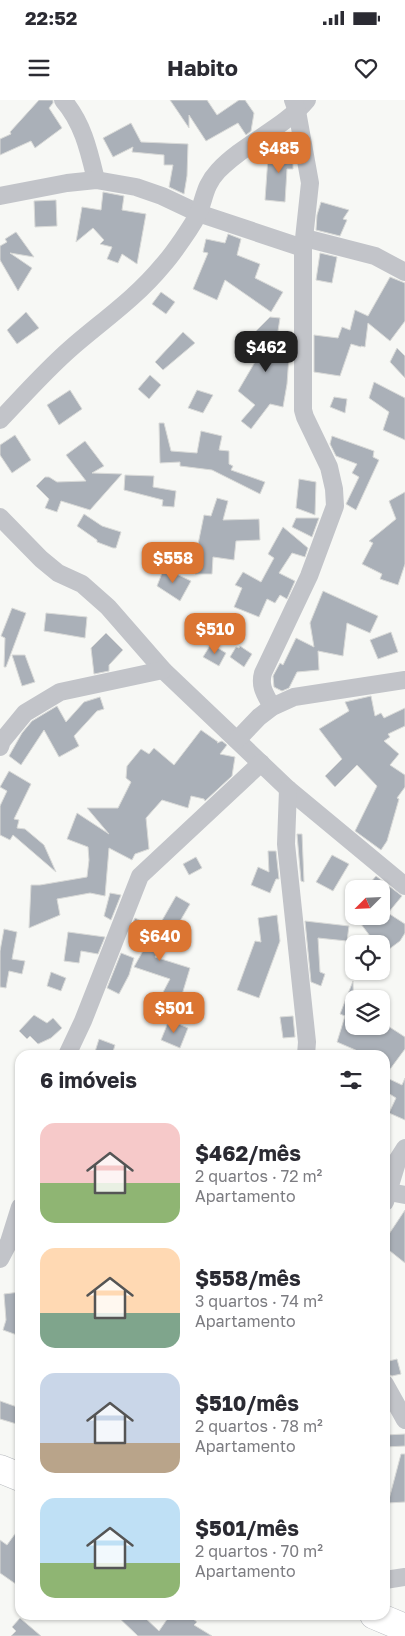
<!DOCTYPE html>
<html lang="pt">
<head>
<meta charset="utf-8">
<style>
  body { margin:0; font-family:"Golos Text",sans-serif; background:#f7f7f7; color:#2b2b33; height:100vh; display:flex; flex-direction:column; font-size:19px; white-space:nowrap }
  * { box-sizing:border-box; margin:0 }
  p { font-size:16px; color:#7c7c81 }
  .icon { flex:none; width:28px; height:28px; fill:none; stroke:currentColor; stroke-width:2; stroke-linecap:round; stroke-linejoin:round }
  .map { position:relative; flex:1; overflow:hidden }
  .details { position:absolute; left:15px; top:950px; width:375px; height:570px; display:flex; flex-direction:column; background:#fff; border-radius:15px; box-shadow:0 1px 4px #0004 }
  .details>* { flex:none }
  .needle { width:32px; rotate:246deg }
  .controls { position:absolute; left:345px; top:780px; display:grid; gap:10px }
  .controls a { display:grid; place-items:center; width:45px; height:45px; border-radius:10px; background:#fff; box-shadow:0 1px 4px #0004; font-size:25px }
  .price { position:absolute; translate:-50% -42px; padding:0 11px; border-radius:10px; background:#db7532; color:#fff; font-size:16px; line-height:32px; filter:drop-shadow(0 1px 2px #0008) }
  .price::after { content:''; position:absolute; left:50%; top:30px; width:15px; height:11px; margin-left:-8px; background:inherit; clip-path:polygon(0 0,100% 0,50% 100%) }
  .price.on { background:#222; color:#fff }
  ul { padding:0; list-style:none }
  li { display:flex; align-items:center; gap:15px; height:125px; padding:0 25px }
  li span { display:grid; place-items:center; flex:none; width:140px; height:100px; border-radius:15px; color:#555 }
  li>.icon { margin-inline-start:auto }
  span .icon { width:60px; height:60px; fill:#fffc; stroke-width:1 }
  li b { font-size:21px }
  h2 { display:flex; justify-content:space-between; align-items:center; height:60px; padding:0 25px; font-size:21px }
  .status { display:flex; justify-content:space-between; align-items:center; height:35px; padding:0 25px; background:#fff; direction:ltr }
  .status svg { height:14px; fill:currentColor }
  header { display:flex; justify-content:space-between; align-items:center; height:65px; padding:0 25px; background:#fff; font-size:22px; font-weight:700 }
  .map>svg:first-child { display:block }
  .building { fill:#aab0b8; stroke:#d9dad8 }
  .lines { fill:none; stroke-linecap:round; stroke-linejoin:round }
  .primary-casing { stroke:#b5b8bd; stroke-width:29 }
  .minor { stroke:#c2c4c9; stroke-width:18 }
  .primary { stroke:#fff; stroke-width:28 }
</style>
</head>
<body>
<div class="status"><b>22:52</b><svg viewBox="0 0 49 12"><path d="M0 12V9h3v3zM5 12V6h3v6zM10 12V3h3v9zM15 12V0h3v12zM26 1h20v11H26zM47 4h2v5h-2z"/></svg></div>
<header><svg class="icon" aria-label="menu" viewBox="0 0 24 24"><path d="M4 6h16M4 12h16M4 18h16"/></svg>Habito<svg class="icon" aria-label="heart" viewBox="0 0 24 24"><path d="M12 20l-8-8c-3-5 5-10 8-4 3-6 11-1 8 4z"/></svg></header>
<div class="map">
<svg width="405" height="1536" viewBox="0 0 405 1536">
  <rect width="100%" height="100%" fill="#f7f8f5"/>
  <!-- building -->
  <g class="building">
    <polygon points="39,0 53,0 53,3 49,8 62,28 35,48 31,41 0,55 0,39 11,34 10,32"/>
    <polygon points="170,0 207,0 217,15 239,0 245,0 254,13 251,31 246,35 238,23 206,41 189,15 189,28"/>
    <polygon points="131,23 141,42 188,44 187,76 184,94 169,87 173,65 164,65 164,55 132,52 133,47 113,57 103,38"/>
    <polygon points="276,47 293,47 293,69 287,69 285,102 265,100 268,57 276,58"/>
    <polygon points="103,92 124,96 122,110 146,114 137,164 122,154 118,163 107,159 112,147 100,144 104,140 93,128 76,142 82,107 101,110"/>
    <polygon points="56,100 57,126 35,127 34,101"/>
    <polygon points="321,102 349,110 343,119 347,120 340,136 316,130 317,115"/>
    <polygon points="16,132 34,157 10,153 32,168 18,191 0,160 0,146 7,142 5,139"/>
    <polygon points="228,134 241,139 237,155 260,164 255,178 283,192 271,212 225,180 217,200 193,189 208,153 203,152 206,139 225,143"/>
    <polygon points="320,153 337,157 332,183 316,180"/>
    <polygon points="390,177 405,183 405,221 390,241 368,223 365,247 361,246 361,247 351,244 340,276 314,272 314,235 338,238 342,227 350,230 355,210 368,216"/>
    <polygon points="161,192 175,202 166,214 152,204"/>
    <polygon points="26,212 39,228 17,244 7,230"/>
    <polygon points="270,217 280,218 276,244 282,246 279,255 289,256 287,284 283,307 270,304 251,329 241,321 255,305 238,291 255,262 246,256 259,236 255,232"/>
    <polygon points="183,232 195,243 163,270 155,262"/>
    <polygon points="397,248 405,256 405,278 390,262"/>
    <polygon points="150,275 161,285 149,299 138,289"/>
    <polygon points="374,282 405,298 405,340 383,330 389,312 369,298"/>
    <polygon points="70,290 82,309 59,325 47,305"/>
    <polygon points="197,290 213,295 203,313 188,308"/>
    <polygon points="334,297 347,299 345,313 330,307"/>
    <polygon points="159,323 164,323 171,351 197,353 201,331 222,336 219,350 229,351 229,364 233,366 231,370 265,382 260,394 212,370 180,366 180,362 160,363"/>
    <polygon points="15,335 31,360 12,373 0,355 0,345"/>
    <polygon points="332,336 374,351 373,357 379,360 356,410 346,404 359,377 352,373 357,364 336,356 330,344"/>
    <polygon points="85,341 104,366 92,373 122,374 90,410 61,401 57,412 45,408 49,399 36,386 45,377 49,377 57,382 86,381 66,355"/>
    <polygon points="125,375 154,376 153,387 176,391 174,407 162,406 163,400 124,390"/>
    <polygon points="299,379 316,382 315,415 296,408"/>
    <polygon points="405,392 405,464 398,485 380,479 382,474 362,464 373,443 369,441 396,419 389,401"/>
    <polygon points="217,398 228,401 223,420 259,419 260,440 236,441 234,460 213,457 212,474 195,474 195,459 204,415 211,416"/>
    <polygon points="84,414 102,426 121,432 116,448 113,448 97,442 97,440 77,426"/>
    <polygon points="296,418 319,418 312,437 292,427"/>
    <polygon points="283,427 308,448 305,457 292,453 279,473 295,481 287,499 280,495 275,503 267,499 259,517 234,507 242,488 235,485 243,472 261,482 274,458 268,454"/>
    <polygon points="164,468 191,481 180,501 157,486"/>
    <polygon points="323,491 378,516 370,533 347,523 343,556 318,551 319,570 297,572 289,588 282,591 274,587 273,576 280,563 283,565 296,538 314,547 310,523"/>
    <polygon points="12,508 26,513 6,567 4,567 5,538 1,536"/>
    <polygon points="46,513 87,517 85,538 44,531"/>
    <polygon points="391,532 398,552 378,559 370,540"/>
    <polygon points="106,533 123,550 109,565 109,571 94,574 91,548"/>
    <polygon points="211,544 226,553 219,566 203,557"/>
    <polygon points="240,546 252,554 244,567 230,557 236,547 239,548"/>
    <polygon points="12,555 25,555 35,582 22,586"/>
    <polygon points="371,596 375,616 381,613 384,618 405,608 405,626 388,634 390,637 384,641 399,654 390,665 405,675 405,687 397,698 399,699 387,741 381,750 355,731 377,686 357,665 335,687 325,676 342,659 319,629 349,611 345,602"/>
    <polygon points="100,597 104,609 97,611 74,636 79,646 59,657 44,630 21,665 9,656 22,633 32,621 57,606 66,622 84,602"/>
    <polygon points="201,630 218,642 217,643 222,641 227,645 220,654 235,657 232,676 205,701 204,699 191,696 188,708 162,700 146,718 149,749 135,754 132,760 109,748 105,796 90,793 57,799 60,815 29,828 31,785 40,785 87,777 89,760 88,747 67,739 77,713 109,734 87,708 118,708 131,682 126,678 127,666 141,649 149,654 154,648 174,665"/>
    <polygon points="9,671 31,684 14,719 19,720 17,728 25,729 44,745 56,772 13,735 10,740 0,735 0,706 7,691 0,687"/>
    <polygon points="297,734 302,734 304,782 301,781"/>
    <polygon points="268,751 276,751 279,779 276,779 270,793 251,785 258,767 269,772"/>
    <polygon points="332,755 349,764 333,791 316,782"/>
    <polygon points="196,757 202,768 189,775 183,764"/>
    <polygon points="376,776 402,796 388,813 405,824 405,833 400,841 384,853 381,850 381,844 376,844 355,816 381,816 381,789 365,789"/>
    <polygon points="110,793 121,795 111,820 104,816"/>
    <polygon points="176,796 190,804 176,828 160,824"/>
    <polygon points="277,815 280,841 259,898 237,890 255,841 261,842 258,818"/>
    <polygon points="135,818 168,834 155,857 190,868 181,898 177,906 160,898 170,879 134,867 149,840 130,830"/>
    <polygon points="305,821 349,826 347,841 318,838 320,872 325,874 321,886 311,882"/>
    <polygon points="4,829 17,832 12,859 25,861 22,874 9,871 6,888 0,887 0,851"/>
    <polygon points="68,832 105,837 98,854 81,851 79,863 64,861"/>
    <polygon points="121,853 134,858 129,875 119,894 107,888"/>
    <polygon points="51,872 66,878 61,891 47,886"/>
    <polygon points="353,881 354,926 388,926 405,937 405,949 385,976 385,955 367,955 337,942 345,916 340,914"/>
    <polygon points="34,915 47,923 53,918 62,928 51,938 38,944 30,936 27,939 19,931"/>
    <polygon points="293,916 295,937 283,938 280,917"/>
    <polygon points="169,920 188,928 180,948 161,940"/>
    <polygon points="99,939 115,945 112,955 94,955"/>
    <polygon points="385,977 402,985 405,978 405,1020 389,1013 396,998 385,991"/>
    <polygon points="405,1110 405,1163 385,1147 385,1140"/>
    <polygon points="20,1192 20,1227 17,1235 3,1230 6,1220 4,1194"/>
    <polygon points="397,1259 401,1274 392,1276 388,1274 385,1262"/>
    <polygon points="0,1301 20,1308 20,1325 0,1319"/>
    <polygon points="405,1334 405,1346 385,1347 385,1335"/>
    <polygon points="401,1354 405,1354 405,1402 388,1403"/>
    <polygon points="20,1427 20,1487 0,1473 0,1440 7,1445"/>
    <polygon points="116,1515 142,1515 159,1531 170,1515 188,1515 197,1522 194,1525 212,1536 138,1536"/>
    <polygon points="20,1518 41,1536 11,1536 16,1531 12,1527"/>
  </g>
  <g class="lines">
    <!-- primary casing -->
    <g class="primary-casing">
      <g id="primary">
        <polyline points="0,1369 20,1377"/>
        <polyline points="374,1515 405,1528"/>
      </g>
    </g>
    <!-- minor -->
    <g class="minor">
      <path d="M63 0C83 23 89 51 96 80"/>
      <polyline points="0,96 67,83 96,80 136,87 162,96 198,113 303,148"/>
      <polyline points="305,138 375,156 405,172"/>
      <path d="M0 320C23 296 45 271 70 249 102 221 135 199 163 165 172 155 194 124 199 112 205 96 205 85 218 71 244 43 283 29 307 0"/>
      <polyline points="0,417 41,459 58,473 82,484 108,507 163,570 288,689 405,786"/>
      <path d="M272 607C266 595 259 587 263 573L309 476 335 406 334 389 329 367 305 317 303 310V148L310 83 297 11 293 0"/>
      <polyline points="237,640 259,617 272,607 294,597 405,580"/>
      <polyline points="0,647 2,641 25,613 60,592 163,570"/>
      <polyline points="288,689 286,744 307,942 306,955"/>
      <polyline points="67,955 83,921 140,776 261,663"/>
      <polyline points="389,1092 405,1095"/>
      <polyline points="385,1102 398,1059 405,1048"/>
      <polyline points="0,1159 9,1142 20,1107"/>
      <polyline points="385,1284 405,1320"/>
      <polyline points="385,1480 405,1477"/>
    </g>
    <!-- primary -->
    <use href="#primary" class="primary"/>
  </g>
</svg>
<div class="controls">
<a><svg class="needle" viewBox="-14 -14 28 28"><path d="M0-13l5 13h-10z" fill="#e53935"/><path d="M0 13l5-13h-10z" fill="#7c7c81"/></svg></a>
<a><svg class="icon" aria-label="locate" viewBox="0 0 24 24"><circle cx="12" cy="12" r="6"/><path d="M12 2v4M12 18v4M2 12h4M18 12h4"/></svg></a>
<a><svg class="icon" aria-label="layers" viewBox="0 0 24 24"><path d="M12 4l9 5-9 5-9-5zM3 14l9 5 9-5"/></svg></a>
</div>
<b class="price" style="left:279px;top:74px">$485</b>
<b class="price on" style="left:266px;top:273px">$462</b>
<b class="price" style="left:173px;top:484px">$558</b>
<b class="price" style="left:215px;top:555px">$510</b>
<b class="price" style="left:160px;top:862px">$640</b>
<b class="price" style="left:174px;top:934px">$501</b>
<section class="details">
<h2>6 imóveis<svg class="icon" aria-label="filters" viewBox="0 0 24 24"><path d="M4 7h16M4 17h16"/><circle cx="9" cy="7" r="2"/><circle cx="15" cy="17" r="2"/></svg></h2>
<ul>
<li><span style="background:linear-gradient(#f6c9c9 60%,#8fb573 0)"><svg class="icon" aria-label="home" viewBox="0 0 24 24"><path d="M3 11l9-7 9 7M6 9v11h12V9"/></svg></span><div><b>$462/mês</b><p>2 quartos · 72 m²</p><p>Apartamento</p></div></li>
<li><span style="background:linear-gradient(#ffd9b3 65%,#7fa58c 0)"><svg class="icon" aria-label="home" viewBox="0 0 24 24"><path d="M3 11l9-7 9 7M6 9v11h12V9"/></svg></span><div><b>$558/mês</b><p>3 quartos · 74 m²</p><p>Apartamento</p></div></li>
<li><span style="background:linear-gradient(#c9d6e8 70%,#b9a48a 0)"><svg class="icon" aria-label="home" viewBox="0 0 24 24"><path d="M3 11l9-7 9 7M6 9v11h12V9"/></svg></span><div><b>$510/mês</b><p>2 quartos · 78 m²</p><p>Apartamento</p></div></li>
<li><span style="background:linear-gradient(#bfe0f5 65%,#8fb573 0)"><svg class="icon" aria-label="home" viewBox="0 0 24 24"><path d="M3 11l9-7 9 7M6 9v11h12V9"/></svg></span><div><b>$501/mês</b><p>2 quartos · 70 m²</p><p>Apartamento</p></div></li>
</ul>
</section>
</div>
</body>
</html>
